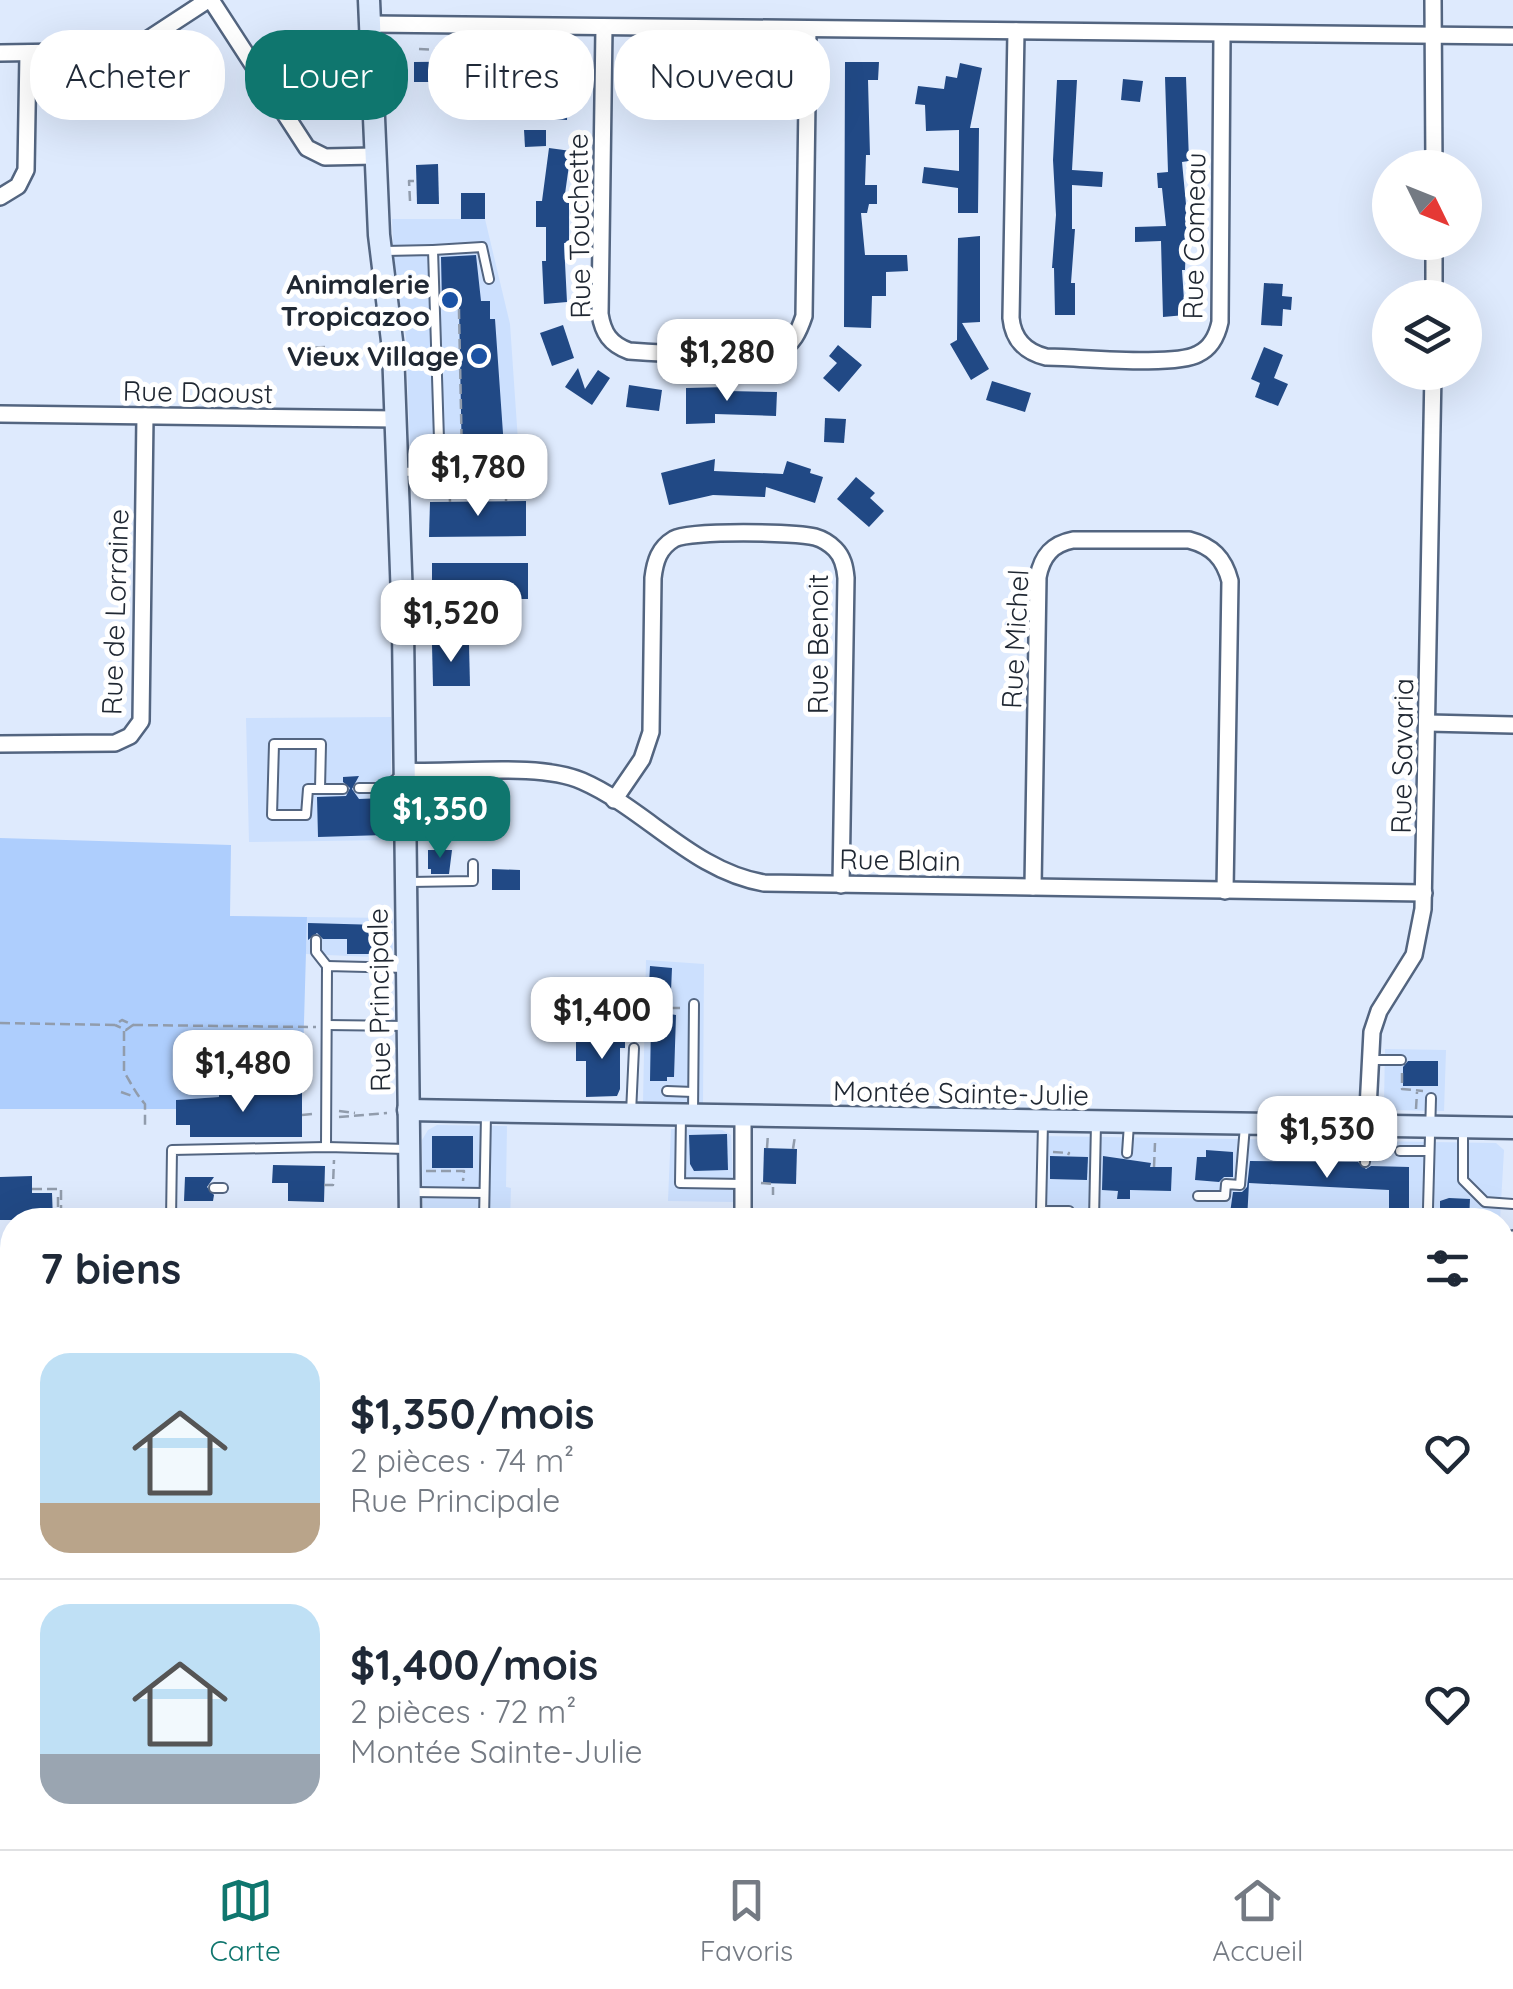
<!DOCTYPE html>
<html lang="fr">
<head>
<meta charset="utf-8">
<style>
  body { margin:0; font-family:Quicksand,sans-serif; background:#f2f2f3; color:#1f2937; height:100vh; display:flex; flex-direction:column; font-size:38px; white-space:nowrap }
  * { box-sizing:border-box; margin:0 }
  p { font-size:32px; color:#747a83 }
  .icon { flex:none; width:55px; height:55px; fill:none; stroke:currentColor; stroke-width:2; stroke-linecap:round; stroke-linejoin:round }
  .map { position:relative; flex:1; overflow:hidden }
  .drawer { position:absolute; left:0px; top:1208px; width:1515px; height:642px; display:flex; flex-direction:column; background:#fff; border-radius:40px 40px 0 0; box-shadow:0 10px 40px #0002 }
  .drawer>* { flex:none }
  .guide { position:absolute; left:30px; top:30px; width:1000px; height:90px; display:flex; gap:20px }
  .needle { width:65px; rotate:133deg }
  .controls { position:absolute; left:1372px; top:150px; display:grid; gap:20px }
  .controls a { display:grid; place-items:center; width:110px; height:110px; border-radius:50%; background:#fff; box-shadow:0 10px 40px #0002; font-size:50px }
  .price { position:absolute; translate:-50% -85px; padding:0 22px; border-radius:20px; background:#fff; color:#222; font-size:32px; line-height:65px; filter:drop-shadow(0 2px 5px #0008) }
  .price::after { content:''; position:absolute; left:50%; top:60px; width:30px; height:22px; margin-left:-15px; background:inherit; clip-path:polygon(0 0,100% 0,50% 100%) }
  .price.current { background:#0f766e; color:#fff }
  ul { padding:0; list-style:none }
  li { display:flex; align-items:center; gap:30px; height:250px; padding:0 40px }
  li+li { border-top:2px solid #e0e1e3 }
  li span { display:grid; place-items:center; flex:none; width:280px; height:200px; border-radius:30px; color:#555 }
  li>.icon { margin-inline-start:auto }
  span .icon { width:120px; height:120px; fill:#fffc; stroke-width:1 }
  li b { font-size:42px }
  h2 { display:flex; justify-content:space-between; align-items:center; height:120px; padding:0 40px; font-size:42px }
  .chip { padding:0 35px; border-radius:40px; background:#fff; box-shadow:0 10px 40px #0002; font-size:35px; line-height:90px }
  .chip.current { background:#0f766e; color:#fff }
  .menu { display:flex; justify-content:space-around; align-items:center; height:140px; border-top:2px solid #e0e1e3; background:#fff; font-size:28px; color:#747a83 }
  .menu a { display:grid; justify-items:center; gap:5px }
  .menu .current { color:#0f766e }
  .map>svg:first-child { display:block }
  .built { fill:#cce0fe }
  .green { fill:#aecefd }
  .building { fill:#214985 }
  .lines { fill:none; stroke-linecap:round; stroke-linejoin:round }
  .lane-casing { stroke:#536580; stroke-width:12 }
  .street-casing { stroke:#536580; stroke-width:20 }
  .secondary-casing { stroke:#536580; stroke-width:25 }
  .path { stroke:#919cac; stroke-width:2.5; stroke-dasharray:10 5; stroke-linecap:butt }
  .lane { stroke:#fff; stroke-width:8 }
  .street { stroke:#fff; stroke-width:15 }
  .secondary { stroke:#dceafe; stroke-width:20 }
  .poi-dot { fill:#1b52a4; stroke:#fff; stroke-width:4 }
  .labels { text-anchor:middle; stroke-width:10; stroke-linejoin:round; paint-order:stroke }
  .street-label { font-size:28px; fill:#202833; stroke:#fff }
  .poi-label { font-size:28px; font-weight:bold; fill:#202833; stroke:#fff; text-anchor:end }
</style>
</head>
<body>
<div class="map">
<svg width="1513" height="1849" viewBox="0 0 1513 1849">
  <rect width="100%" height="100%" fill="#deeafd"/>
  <!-- built -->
  <g class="built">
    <polygon points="392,219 485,219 510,324 520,470 411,471 406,337 394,266"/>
    <polygon points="391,717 391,840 249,842 246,718"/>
    <polygon points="307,917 392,918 393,958 306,954"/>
    <polygon points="646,960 704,964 703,1104 643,1103"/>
    <polygon points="1385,1049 1446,1050 1444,1111 1388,1110 1384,1103"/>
    <polygon points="437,1125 507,1126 506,1187 511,1188 510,1220 423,1220 422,1140 428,1130"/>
    <polygon points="671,1129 722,1130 731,1135 734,1202 668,1201"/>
    <polygon points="1039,1136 1496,1143 1504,1150 1500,1220 1037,1220"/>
    <polygon points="179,1208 296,1209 296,1220 178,1220"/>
    <rect x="0" y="1302" width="12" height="84"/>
    <rect x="0" y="1742" width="12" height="94"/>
    <polygon points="1513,1805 1513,1849 1454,1849 1463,1838 1502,1838 1503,1812"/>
    <polygon points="271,1838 450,1838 450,1849 272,1849"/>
  </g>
  <!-- green -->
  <polygon class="green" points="0,838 231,845 230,916 307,917 302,1092 219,1093 219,1097 176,1100 176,1109 0,1109"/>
  <!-- building -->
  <g class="building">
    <polygon points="505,61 512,61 512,82 414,82 414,62"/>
    <polygon points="845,62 879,62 878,80 868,80 870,155 866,155 865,185 877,185 877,204 869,204 867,213 861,213 865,255 907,255 908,271 886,272 886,296 872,296 871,328 844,327"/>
    <polygon points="960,63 982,68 970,128 979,128 978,213 958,213 958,188 922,183 924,167 959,171 959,130 926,131 925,105 915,104 918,86 944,89 946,76 957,78"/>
    <polygon points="540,66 569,67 567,120 550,119 548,83 539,82"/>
    <polygon points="1165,77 1186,77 1189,161 1182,162 1187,215 1185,270 1182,270 1185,315 1163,317 1161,241 1135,242 1135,227 1166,226 1162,188 1158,188 1157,173 1168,172"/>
    <polygon points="1123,79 1143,81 1140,102 1121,100"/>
    <polygon points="1057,80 1077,80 1072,170 1103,172 1102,187 1072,185 1072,229 1075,229 1071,283 1075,283 1075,315 1055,315 1054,268 1052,268 1056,215 1053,160"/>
    <polygon points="524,130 546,130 546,146 525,147"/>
    <polygon points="549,148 571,151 564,201 569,201 569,243 564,243 567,302 544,304 542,261 546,261 546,227 536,227 536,201 542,201"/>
    <polygon points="438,164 439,204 417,204 416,165"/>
    <rect x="461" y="193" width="24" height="26"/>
    <polygon points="980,236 980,322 962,323 989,369 971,380 950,344 957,340 958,238"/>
    <polygon points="476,255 481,301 490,301 490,319 495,319 505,462 462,464 459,307 442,304 441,257"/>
    <polygon points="1264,283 1283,284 1282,296 1292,297 1291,310 1283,309 1282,326 1261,325"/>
    <polygon points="563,325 574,358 552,366 540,333"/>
    <polygon points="838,345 862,365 839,392 823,378 837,363 829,356"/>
    <polygon points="1264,347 1283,355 1274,378 1288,384 1278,406 1255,397 1260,383 1251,379"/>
    <polygon points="578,368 585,389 598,370 610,378 592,405 565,387"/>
    <polygon points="992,381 1031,393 1025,412 986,400"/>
    <polygon points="629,385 662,390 659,411 626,407"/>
    <polygon points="727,387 727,391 777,392 776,416 715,414 715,423 686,424 686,388"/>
    <polygon points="825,418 846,419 844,443 824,442"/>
    <polygon points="715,459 714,471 783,474 787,461 811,469 810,473 823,477 815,503 766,487 765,497 713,495 669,505 661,473"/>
    <polygon points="856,477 875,493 870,498 884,511 869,527 837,499"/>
    <polygon points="526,501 526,536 429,537 430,502"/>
    <rect x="432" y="563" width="96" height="36"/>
    <polygon points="469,644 470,686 433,686 432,645"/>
    <polygon points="359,776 352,789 359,799 384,798 384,835 318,837 317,797 346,796 350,788 343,782 343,777"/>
    <polygon points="428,850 452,850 449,874 431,874 431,869 428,869"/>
    <polygon points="492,869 520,870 520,890 492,890"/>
    <polygon points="308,923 380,925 380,954 347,954 347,939 323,939 317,933 308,940"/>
    <polygon points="650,966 672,968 670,1014 676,1015 674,1077 667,1077 667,1081 650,1081 651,1021 622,1020 622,1002 648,1003"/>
    <polygon points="607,1028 625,1028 625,1048 620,1048 620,1089 617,1096 586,1097 586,1061 576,1061 576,1036 607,1036"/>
    <polygon points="1408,1061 1438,1061 1438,1086 1403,1086 1403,1067"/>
    <polygon points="219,1092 302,1092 302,1137 190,1137 190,1125 176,1125 176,1100 219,1097"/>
    <polygon points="727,1134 728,1170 694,1171 690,1164 689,1135"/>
    <rect x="432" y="1136" width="41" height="32"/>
    <polygon points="764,1148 797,1149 796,1184 763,1183"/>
    <polygon points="1206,1150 1233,1152 1233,1177 1224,1177 1219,1182 1195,1180 1197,1157 1206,1157"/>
    <polygon points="1050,1156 1088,1157 1087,1180 1050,1179"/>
    <polygon points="1103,1156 1151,1163 1150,1167 1172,1167 1171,1191 1130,1190 1130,1199 1117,1199 1118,1191 1102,1190"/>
    <polygon points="1250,1161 1358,1162 1366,1169 1371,1166 1409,1167 1409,1214 1389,1214 1389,1190 1249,1183 1247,1220 1229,1220 1233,1192 1242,1192 1247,1187"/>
    <polygon points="273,1165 325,1166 324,1202 288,1201 288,1183 272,1183"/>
    <polygon points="32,1176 32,1193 52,1193 53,1220 0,1220 0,1177"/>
    <polygon points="185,1177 214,1177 207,1187 214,1195 213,1201 184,1201"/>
    <polygon points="1449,1198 1470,1199 1469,1220 1440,1220 1440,1201"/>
  </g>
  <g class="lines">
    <!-- lane casing -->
    <g class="lane-casing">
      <g id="lane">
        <polyline points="433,250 482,247 489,279"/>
        <polyline points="385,251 433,250 440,471 399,472"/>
        <polyline points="359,788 385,788 402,774"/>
        <polyline points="320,789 321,744 274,744 272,815 306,815 308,789 343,789"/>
        <polyline points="410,882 473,881 473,864"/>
        <polyline points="316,940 316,952 327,966"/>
        <polyline points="327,1025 407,1026"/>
        <polyline points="1370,1060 1401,1060"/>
        <polyline points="667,1091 693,1092"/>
        <polyline points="631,1113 634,1048"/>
        <polyline points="693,1114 694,1004"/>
        <polyline points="681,1116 680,1183 743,1184"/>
        <polyline points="1043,1123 1041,1211 1069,1211"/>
        <polyline points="1275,1127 1273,1153 1303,1154 1305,1127"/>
        <polyline points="1463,1129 1463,1180 1485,1202 1513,1204"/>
        <polyline points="326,1147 327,966 406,968"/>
        <polyline points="1400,1151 1429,1151"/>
        <polyline points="1127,1153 1129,1124"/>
        <polyline points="1365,1162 1367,1128"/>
        <polyline points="214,1188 223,1188"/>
        <polyline points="414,1192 484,1193"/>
        <polyline points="1198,1196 1225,1196 1226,1184 1240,1185 1245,1126"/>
        <polyline points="1428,1208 1431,1098"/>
        <polyline points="171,1220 172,1150 326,1147 407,1149"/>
        <polyline points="276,1220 276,1215"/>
        <polyline points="484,1220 486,1115"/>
        <polyline points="1094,1220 1096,1123"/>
        <polyline points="0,1325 12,1325"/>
        <polyline points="0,1379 12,1380"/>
        <polyline points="8,1727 9,1778"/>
        <polyline points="1502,1831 1513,1824"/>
        <polyline points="401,1849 460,1847"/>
        <polyline points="1490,1849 1494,1838"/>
      </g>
    </g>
    <!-- street casing -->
    <g class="street-casing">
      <g id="street">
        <polyline points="211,0 307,148 325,157 375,156"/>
        <polyline points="1433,0 1434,168"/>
        <polyline points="370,24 1513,36"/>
        <path d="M604 27 600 314C603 333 610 344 629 351 655 353 756 359 777 352 793 345 799 331 804 316L808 29"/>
        <path d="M1016 31 1011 318C1013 339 1025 352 1046 357 1077 357 1175 367 1198 354 1211 348 1217 336 1220 322L1222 34"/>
        <polyline points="0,53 130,51 208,0"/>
        <polyline points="0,197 18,186 26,170 28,53"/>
        <polyline points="1434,298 1434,242"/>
        <polyline points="0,414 396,419"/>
        <polyline points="1428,723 1513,725"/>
        <polyline points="0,744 115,743 130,736 141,721 145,416"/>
        <path d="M405 771C455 774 538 762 582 781 646 809 693 871 764 883L1424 893"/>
        <path d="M614 800 642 759 651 732 653 578C655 561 659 548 674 539 690 530 796 532 815 537 822 539 830 544 835 549 843 557 845 567 846 578L841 885"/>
        <path d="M1033 887 1038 577C1042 556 1052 544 1073 540H1189C1212 546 1224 558 1230 581L1225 891"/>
        <polyline points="743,1116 743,1220"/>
        <polyline points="1367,1128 1372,1032 1379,1011 1414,955 1423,909 1433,372"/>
        <polyline points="1502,1303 1513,1239"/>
        <polyline points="1502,1335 1513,1335"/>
        <polyline points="1502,1540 1513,1540"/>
        <polyline points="0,1728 12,1727"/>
        <polyline points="160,1849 160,1838"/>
      </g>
    </g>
    <!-- secondary casing -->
    <g class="secondary-casing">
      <g id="secondary">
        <polyline points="369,0 379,235 393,349 403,627 410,1220"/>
        <polyline points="408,1110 1513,1128"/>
        <polyline points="0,1272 12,1272"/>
        <polyline points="1502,1791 1513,1785"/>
        <polyline points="464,1838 465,1849"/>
        <polyline points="1413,1849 1430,1838"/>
      </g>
    </g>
    <!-- path -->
    <g class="path">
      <polyline points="419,49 440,50 439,62"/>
      <polyline points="484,60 484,55 505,55"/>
      <polyline points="410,201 409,181 417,181"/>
      <polyline points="446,307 459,307 459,312 462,460 451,461"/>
      <polyline points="300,348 328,347"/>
      <polyline points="449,478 450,502"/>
      <polyline points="506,501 507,471"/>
      <polyline points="451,599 452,627"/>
      <polyline points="495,628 502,616 502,599"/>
      <polyline points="661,1014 661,1008 683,1008"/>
      <polyline points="0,1023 115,1025 122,1020 133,1025 126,1030 115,1025"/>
      <polyline points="133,1025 316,1027"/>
      <path d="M124 1031V1072C131 1083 136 1094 145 1104V1129"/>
      <polyline points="1402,1073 1402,1089 1423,1091"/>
      <polyline points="121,1092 135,1097"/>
      <polyline points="1416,1109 1417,1092"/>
      <polyline points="339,1111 355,1113"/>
      <polyline points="302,1115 313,1114"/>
      <polyline points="339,1117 387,1113"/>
      <polyline points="767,1148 768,1134"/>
      <polyline points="793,1149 795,1136"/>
      <polyline points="1053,1152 1069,1153 1068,1155"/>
      <polyline points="1336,1162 1340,1153 1352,1152"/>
      <polyline points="1154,1167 1155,1143"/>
      <polyline points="426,1171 464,1171 463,1181"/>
      <polyline points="761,1183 773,1184 773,1195"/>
      <polyline points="324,1185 333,1185 334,1160"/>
      <polyline points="32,1189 61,1189 61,1220"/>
      <polyline points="58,1197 58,1220"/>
      <polyline points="367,1220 388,1217"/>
      <polyline points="431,1220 473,1220"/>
      <polyline points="11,1237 12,1255"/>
      <polyline points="0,1420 0,1408"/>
      <polyline points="0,1483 8,1483"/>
      <polyline points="0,1544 4,1547"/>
      <polyline points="0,1606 12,1607"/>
      <polyline points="0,1694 7,1695"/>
    </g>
    <!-- lane -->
    <use href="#lane" class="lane"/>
    <!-- street -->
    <use href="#street" class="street"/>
    <!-- secondary -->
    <use href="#secondary" class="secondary"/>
  </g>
  <!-- markers -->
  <g class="poi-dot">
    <circle cx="450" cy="300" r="10"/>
    <circle cx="479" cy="356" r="10"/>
  </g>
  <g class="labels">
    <!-- street labels -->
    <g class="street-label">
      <text transform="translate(579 226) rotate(-91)" y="10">Rue Touchette</text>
      <text transform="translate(1194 236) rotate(-89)" y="10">Rue Comeau</text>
      <text transform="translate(198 392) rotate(1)" y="10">Rue Daoust</text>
      <text transform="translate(115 612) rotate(-88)" y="10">Rue de Lorraine</text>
      <text transform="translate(1015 639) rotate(-87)" y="10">Rue Michel</text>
      <text transform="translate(818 644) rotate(-90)" y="10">Rue Benoit</text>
      <text transform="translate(1402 756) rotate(-89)" y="10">Rue Savaria</text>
      <text transform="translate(900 860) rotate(1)" y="10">Rue Blain</text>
      <text transform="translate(379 1000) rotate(-91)" y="10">Rue Principale</text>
      <text transform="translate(961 1093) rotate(1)" y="10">Montée Sainte-Julie</text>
    </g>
    <!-- poi labels -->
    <g class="poi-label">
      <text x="430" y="294">Animalerie<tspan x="430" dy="32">Tropicazoo</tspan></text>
      <text x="459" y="366">Vieux Village</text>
    </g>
  </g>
</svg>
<div class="controls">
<a><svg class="needle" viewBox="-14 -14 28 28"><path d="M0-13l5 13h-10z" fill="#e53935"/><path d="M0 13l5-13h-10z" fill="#747a83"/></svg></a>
<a><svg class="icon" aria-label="layers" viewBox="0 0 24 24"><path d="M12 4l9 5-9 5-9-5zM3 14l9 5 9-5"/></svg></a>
</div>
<b class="price" style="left:727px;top:404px">$1,280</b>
<b class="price" style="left:478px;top:519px">$1,780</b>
<b class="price" style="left:451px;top:665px">$1,520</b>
<b class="price current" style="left:440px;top:861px">$1,350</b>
<b class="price" style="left:602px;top:1062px">$1,400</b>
<b class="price" style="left:243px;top:1115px">$1,480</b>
<b class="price" style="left:1327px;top:1181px">$1,530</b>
<div class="guide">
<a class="chip">Acheter</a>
<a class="chip current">Louer</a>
<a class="chip">Filtres</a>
<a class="chip">Nouveau</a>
</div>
<section class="drawer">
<h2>7 biens<svg class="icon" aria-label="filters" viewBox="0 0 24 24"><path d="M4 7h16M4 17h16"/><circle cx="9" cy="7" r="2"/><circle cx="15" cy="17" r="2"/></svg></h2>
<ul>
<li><span style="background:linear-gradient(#bfe0f5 75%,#b9a48a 0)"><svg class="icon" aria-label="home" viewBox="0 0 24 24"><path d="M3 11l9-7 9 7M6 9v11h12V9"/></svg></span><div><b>$1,350/mois</b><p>2 pièces · 74 m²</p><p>Rue Principale</p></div><svg class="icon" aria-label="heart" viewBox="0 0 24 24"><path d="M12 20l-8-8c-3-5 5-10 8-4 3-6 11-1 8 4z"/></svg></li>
<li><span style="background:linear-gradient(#bfe0f5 75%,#9aa5b1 0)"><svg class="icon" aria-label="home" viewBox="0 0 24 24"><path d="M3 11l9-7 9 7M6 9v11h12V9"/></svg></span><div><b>$1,400/mois</b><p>2 pièces · 72 m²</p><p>Montée Sainte-Julie</p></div><svg class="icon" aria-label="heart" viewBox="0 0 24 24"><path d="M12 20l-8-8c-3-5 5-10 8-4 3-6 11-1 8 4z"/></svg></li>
</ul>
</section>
</div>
<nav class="menu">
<a class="current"><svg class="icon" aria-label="map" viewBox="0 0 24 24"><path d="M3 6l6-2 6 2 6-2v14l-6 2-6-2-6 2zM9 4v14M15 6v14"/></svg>Carte</a>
<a><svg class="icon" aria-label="saved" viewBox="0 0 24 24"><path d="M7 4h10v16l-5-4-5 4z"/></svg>Favoris</a>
<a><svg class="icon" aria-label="home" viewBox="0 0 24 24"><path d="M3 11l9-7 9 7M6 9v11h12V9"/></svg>Accueil</a>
</nav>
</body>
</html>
